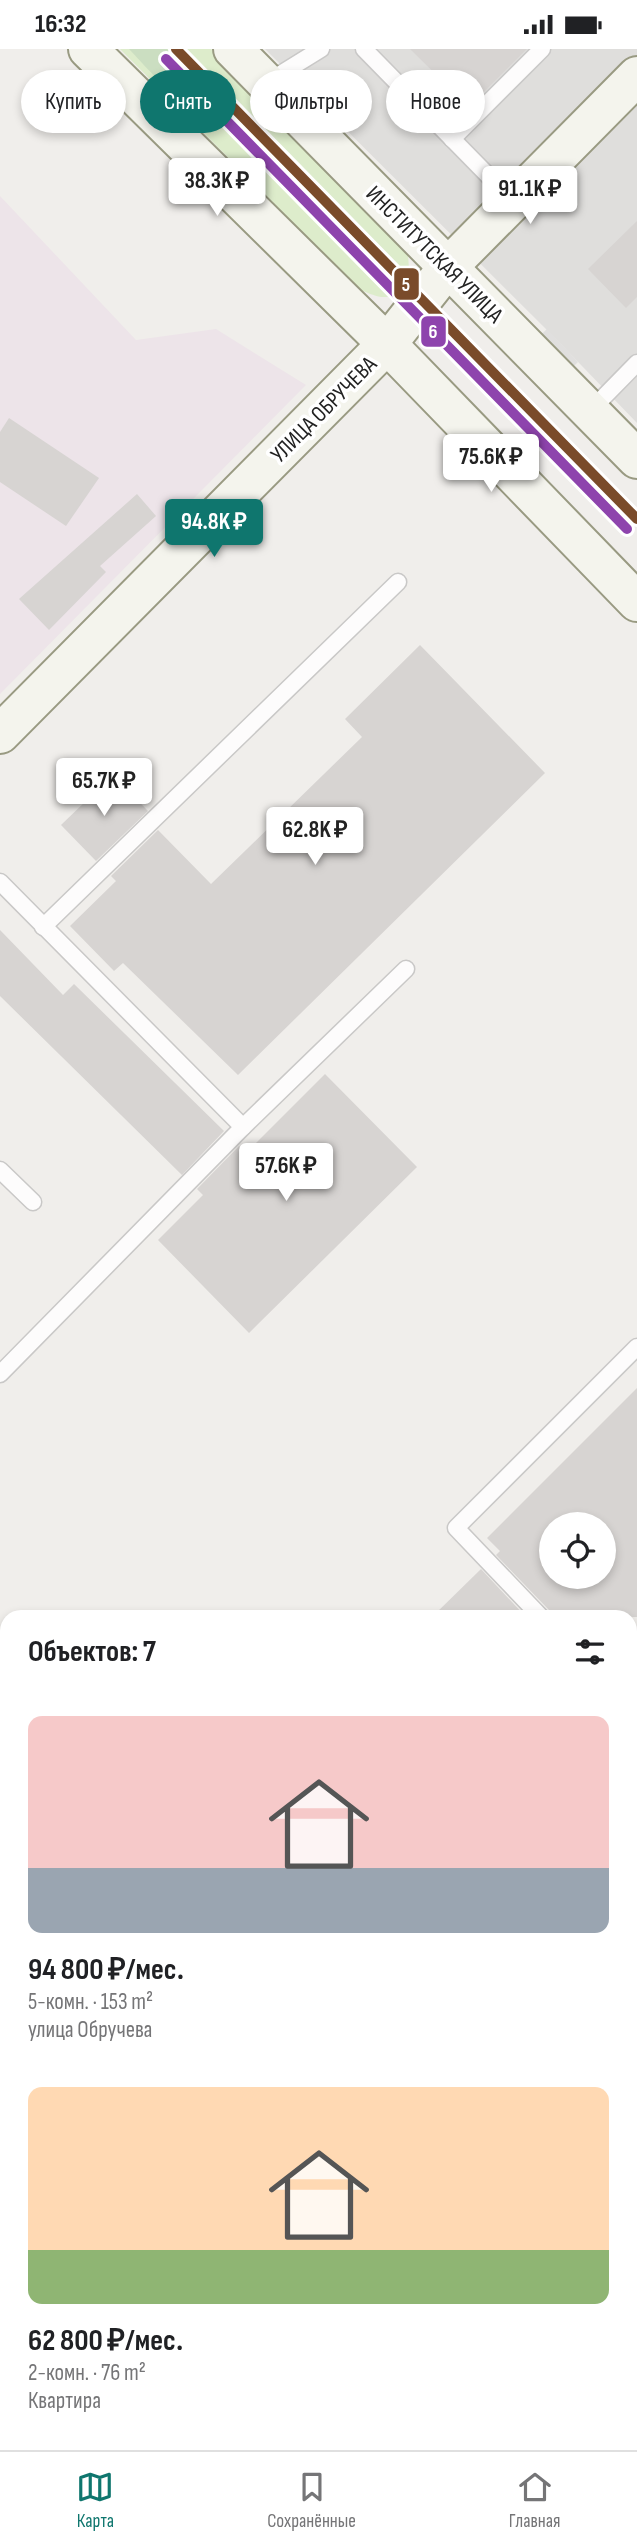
<!DOCTYPE html>
<html lang="ru">
<head>
<meta charset="utf-8">
<style>
  body { margin:0; font-family:"Sofia Sans Condensed",sans-serif; background:#f6f6f6; color:#202124; height:100vh; display:flex; flex-direction:column; font-size:26px; white-space:nowrap }
  * { box-sizing:border-box; margin:0 }
  p { font-size:23px; color:#757577 }
  .icon { flex:none; width:38px; height:38px; fill:none; stroke:currentColor; stroke-width:2; stroke-linecap:round; stroke-linejoin:round }
  .map { position:relative; flex:1; overflow:hidden }
  .sheet { position:absolute; left:0px; top:1561px; width:637px; height:840px; display:flex; flex-direction:column; background:#fff; border-radius:21px 21px 0 0; box-shadow:0 4px 10px #0003 }
  .sheet>* { flex:none }
  .top-card { position:absolute; left:21px; top:21px; width:595px; height:63px; display:flex; gap:14px }
  .tools { position:absolute; left:539px; top:1463px; display:grid; gap:14px }
  .tools a { display:grid; place-items:center; width:77px; height:77px; border-radius:50%; background:#fff; box-shadow:0 4px 10px #0003; font-size:35px }
  .price { position:absolute; translate:-50% -60px; padding:0 16px; border-radius:7px; background:#fff; color:#222; font-size:23px; line-height:46px; filter:drop-shadow(0 2px 4px #0008) }
  .price::after { content:''; position:absolute; left:50%; top:42px; width:21px; height:16px; margin-left:-10px; background:inherit; clip-path:polygon(0 0,100% 0,50% 100%) }
  .price.selected { background:#0f766e; color:#fff }
  ul { padding:0; list-style:none }
  li { display:grid; align-content:center; gap:14px; height:371px; padding:0 28px }
  li span { display:grid; place-items:center; height:217px; border-radius:14px; color:#555 }
  li>.icon { margin-inline-start:auto }
  span .icon { width:126px; height:126px; fill:#fffc; stroke-width:1 }
  li b { font-size:30px }
  h2 { display:flex; justify-content:space-between; align-items:center; height:84px; padding:0 28px; font-size:30px }
  .tag { padding:0 24px; border-radius:32px; background:#fff; box-shadow:0 4px 10px #0003; font-size:24px; line-height:63px }
  .tag.selected { background:#0f766e; color:#fff }
  .status { display:flex; justify-content:space-between; align-items:center; height:49px; padding:0 35px; background:#fff; direction:ltr }
  .status svg { height:19px; fill:currentColor }
  .tabs { display:flex; justify-content:space-around; align-items:center; height:98px; border-top:2px solid #e0e0e0; background:#fff; font-size:19px; color:#757577 }
  .tabs a { display:grid; justify-items:center; gap:4px }
  .tabs .selected { color:#0f766e }
  .map>svg:first-child { display:block }
  .residential { fill:#dfdedc }
  .industrial { fill:#ede4e9 }
  .grass { fill:#ddeccb }
  .forest { fill:#cbdec1 }
  .parking { fill:#e0dfde }
  .building { fill:#d7d4d2; fill-rule:evenodd }
  .lines { fill:none; stroke-linecap:round; stroke-linejoin:round }
  .service-casing { stroke:#c9c8c7; stroke-width:19 }
  .minor-casing { stroke:#c9c8c7; stroke-width:33 }
  .secondary-casing { stroke:#999a82; stroke-width:42 }
  .service { stroke:#fdfcfc; stroke-width:16 }
  .minor { stroke:#fdfcfc; stroke-width:30 }
  .secondary { stroke:#f4f4ed; stroke-width:38 }
  .tram-1-casing { stroke:#fff; stroke-width:16 }
  .tram-2-casing { stroke:#fff; stroke-width:16 }
  .tram-1 { stroke:#7a4b2a; stroke-width:10 }
  .tram-2 { stroke:#8e44ad; stroke-width:10 }
  .labels { text-anchor:middle; stroke-width:7; stroke-linejoin:round; paint-order:stroke }
  .street-label { font-size:23px; fill:#222; stroke:#fff }
  .line-badge { stroke:#fff; stroke-width:2.5 }
  .badge-label { font-size:19px; text-anchor:middle; font-weight:bold; fill:#fff }
</style>
</head>
<body>
<div class="status"><b>16:32</b><svg viewBox="0 0 49 12"><path d="M0 12V9h3v3zM5 12V6h3v6zM10 12V3h3v9zM15 12V0h3v12zM26 1h20v11H26zM47 4h2v5h-2z"/></svg></div>
<div class="map">
<svg width="637" height="2401" viewBox="0 0 637 2401">
  <rect width="100%" height="100%" fill="#f0eeeb"/>
  <!-- residential -->
  <g class="residential">
    <polygon points="265,0 637,0 637,374 554,288"/>
    <polygon points="637,2013 637,2401 237,2401 244,2394 630,2394 630,2019"/>
  </g>
  <!-- industrial -->
  <polygon class="industrial" points="0,147 136,291 216,280 306,336 0,645"/>
  <!-- grass -->
  <path class="grass" d="M120 0H211L406 198C412 218 410 250 381 248 374 247 366 243 360 241Z"/>
  <!-- forest -->
  <path class="forest" d="M129 0H167L209 42 211 49C209 50 203 54 201 55 179 59 144 15 129 0Z"/>
  <!-- parking -->
  <polygon class="parking" points="547,280 578,313 554,337 522,304"/>
  <!-- building -->
  <g class="building">
    <polygon points="410,0 527,0 469,58"/>
    <polygon points="637,172 637,248 626,259 588,220"/>
    <polygon points="9,369 99,429 66,477 0,433 0,383"/>
    <polygon points="137,445 156,467 100,517 106,523 49,581 19,550"/>
    <polygon points="420,596 545,724 238,1026 123,914 114,922 70,877 116,832 111,827 158,781 211,835 362,688 345,670"/>
    <polygon points="113,726 148,762 96,812 61,776"/>
    <polygon points="0,881 63,946 74,935 224,1082 182,1126 0,947"/>
    <polygon points="325,1025 417,1118 249,1284 158,1191 203,1146 197,1140 239,1097 246,1104"/>
    <path d="M637 1339V1568H551L549 1561 496 1506 500 1502 487 1489ZM551 1475H604V1528H551Z"/>
    <polygon points="481,1520 526,1568 432,1568"/>
  </g>
  <g class="lines">
    <!-- service casing -->
    <g class="service-casing">
      <g id="service">
        <polyline points="364,0 513,152"/>
        <polyline points="266,34 321,0"/>
        <polyline points="452,90 542,0"/>
        <polyline points="590,362 637,314"/>
        <polyline points="0,833 243,1078 406,920"/>
        <polyline points="43,878 398,533"/>
        <polyline points="0,1121 33,1153"/>
        <polyline points="0,1325 243,1078"/>
        <polyline points="541,1568 456,1479 637,1298"/>
        <polyline points="630,1614 637,1607"/>
        <polyline points="630,1665 637,1673"/>
        <polyline points="0,2276 7,2269"/>
        <polyline points="630,2276 637,2268"/>
        <polyline points="605,2394 612,2401"/>
        <polyline points="389,2401 396,2394"/>
        <polyline points="504,2401 511,2394"/>
      </g>
    </g>
    <!-- minor casing -->
    <g class="minor-casing">
      <polyline id="minor" points="630,2222 637,2229"/>
    </g>
    <!-- secondary casing -->
    <g class="secondary-casing">
      <g id="secondary">
        <polyline points="88,0 387,295 637,553"/>
        <polyline points="233,0 637,410"/>
        <polyline points="0,685 387,295 448,218 637,27"/>
      </g>
    </g>
    <!-- service -->
    <use href="#service" class="service"/>
    <!-- minor -->
    <use href="#minor" class="minor"/>
    <!-- secondary -->
    <use href="#secondary" class="secondary"/>
    <!-- tram-1 casing -->
    <g class="tram-1-casing">
      <polyline id="tram-1" points="176,0 637,470"/>
    </g>
    <!-- tram-2 casing -->
    <g class="tram-2-casing">
      <polyline id="tram-2" points="166,10 627,480"/>
    </g>
    <!-- tram-1 -->
    <use href="#tram-1" class="tram-1"/>
    <!-- tram-2 -->
    <use href="#tram-2" class="tram-2"/>
  </g>
  <g class="labels">
    <!-- street labels -->
    <g class="street-label">
      <text transform="translate(435 205) rotate(45)" y="8">ИНСТИТУТСКАЯ УЛИЦА</text>
      <text transform="translate(323 360) rotate(-45)" y="8">УЛИЦА ОБРУЧЕВА</text>
    </g>
  </g>
  <g class="line-badge">
    <rect x="393" y="218" width="27" height="34" rx="7" fill="#7a4b2a"/>
    <rect x="420" y="266" width="27" height="33" rx="7" fill="#8e44ad"/>
  </g>
  <g class="badge-label">
    <text x="406" y="242">5</text>
    <text x="433" y="289">6</text>
  </g>
</svg>
<div class="tools">
<a><svg class="icon" aria-label="locate" viewBox="0 0 24 24"><circle cx="12" cy="12" r="6"/><path d="M12 2v4M12 18v4M2 12h4M18 12h4"/></svg></a>
</div>
<b class="price" style="left:217px;top:169px">38.3K ₽</b>
<b class="price" style="left:530px;top:177px">91.1K ₽</b>
<b class="price" style="left:491px;top:445px">75.6K ₽</b>
<b class="price selected" style="left:214px;top:510px">94.8K ₽</b>
<b class="price" style="left:104px;top:769px">65.7K ₽</b>
<b class="price" style="left:315px;top:818px">62.8K ₽</b>
<b class="price" style="left:286px;top:1154px">57.6K ₽</b>
<div class="top-card">
<a class="tag">Купить</a>
<a class="tag selected">Снять</a>
<a class="tag">Фильтры</a>
<a class="tag">Новое</a>
</div>
<section class="sheet">
<h2>Объектов: 7<svg class="icon" aria-label="filters" viewBox="0 0 24 24"><path d="M4 7h16M4 17h16"/><circle cx="9" cy="7" r="2"/><circle cx="15" cy="17" r="2"/></svg></h2>
<ul>
<li><span style="background:linear-gradient(#f6c9c9 70%,#9aa5b1 0)"><svg class="icon" aria-label="home" viewBox="0 0 24 24"><path d="M3 11l9-7 9 7M6 9v11h12V9"/></svg></span><div><b>94 800 ₽/мес.</b><p>5-комн. · 153 m²</p><p>улица Обручева</p></div></li>
<li><span style="background:linear-gradient(#ffd9b3 75%,#8fb573 0)"><svg class="icon" aria-label="home" viewBox="0 0 24 24"><path d="M3 11l9-7 9 7M6 9v11h12V9"/></svg></span><div><b>62 800 ₽/мес.</b><p>2-комн. · 76 m²</p><p>Квартира</p></div></li>
</ul>
</section>
</div>
<nav class="tabs">
<a class="selected"><svg class="icon" aria-label="map" viewBox="0 0 24 24"><path d="M3 6l6-2 6 2 6-2v14l-6 2-6-2-6 2zM9 4v14M15 6v14"/></svg>Карта</a>
<a><svg class="icon" aria-label="saved" viewBox="0 0 24 24"><path d="M7 4h10v16l-5-4-5 4z"/></svg>Сохранённые</a>
<a><svg class="icon" aria-label="home" viewBox="0 0 24 24"><path d="M3 11l9-7 9 7M6 9v11h12V9"/></svg>Главная</a>
</nav>
</body>
</html>
